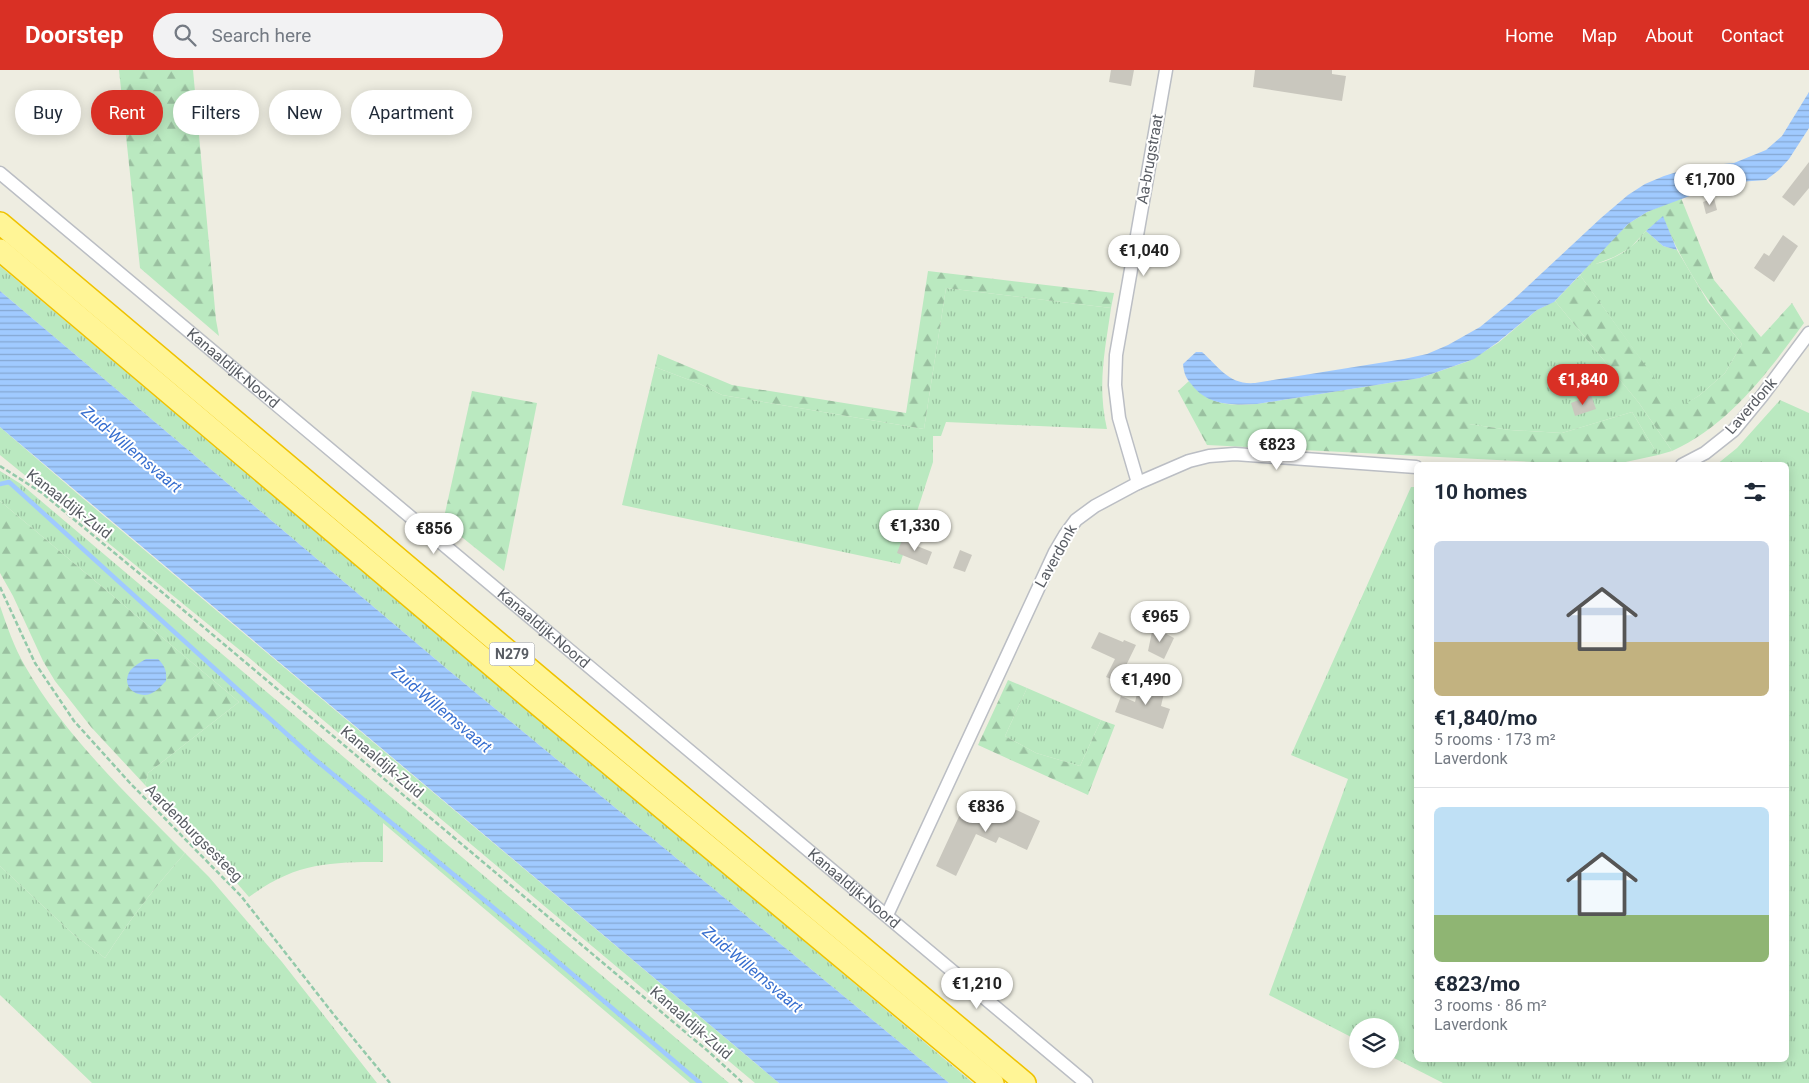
<!DOCTYPE html>
<html lang="en">
<head>
<meta charset="utf-8">
<style>
  body { margin:0; font-family:Roboto,sans-serif; background:#f2f2f3; color:#1f2937; height:100vh; display:flex; flex-direction:column; font-size:19px; white-space:nowrap }
  * { box-sizing:border-box; margin:0 }
  p { font-size:16px; color:#747a83 }
  .icon { flex:none; width:28px; height:28px; fill:none; stroke:currentColor; stroke-width:2; stroke-linecap:round; stroke-linejoin:round }
  .map { position:relative; flex:1; overflow:hidden }
  .sheet { position:absolute; left:1414px; top:392px; width:375px; height:600px; display:flex; flex-direction:column; background:#fff; border-radius:8px; box-shadow:0 2px 12px #0003 }
  .sheet>* { flex:none }
  .top-card { position:absolute; left:15px; top:20px; width:475px; height:45px; display:flex; gap:10px }
  .controls { position:absolute; left:1349px; top:948px; display:grid; gap:10px }
  .controls a { display:grid; place-items:center; width:50px; height:50px; border-radius:50%; background:#fff; box-shadow:0 2px 12px #0003; font-size:25px }
  .price { position:absolute; translate:-50% -42px; padding:0 11px; border-radius:18px; background:#fff; color:#222; font-size:16px; line-height:32px; filter:drop-shadow(0 1px 2px #0008) }
  .price::after { content:''; position:absolute; left:50%; top:30px; width:15px; height:11px; margin-left:-8px; background:inherit; clip-path:polygon(0 0,100% 0,50% 100%) }
  .price.current { background:#d93025; color:#fff }
  ul { padding:0; list-style:none }
  li { display:grid; align-content:center; gap:10px; height:265px; padding:0 20px }
  li+li { border-top:1px solid #e0e1e3 }
  li span { display:grid; place-items:center; height:155px; border-radius:8px; color:#555 }
  li>.icon { margin-inline-start:auto }
  span .icon { width:90px; height:90px; fill:#fffc; stroke-width:1 }
  li b { font-size:21px }
  h2 { display:flex; justify-content:space-between; align-items:center; height:60px; padding:0 20px; font-size:21px }
  .chip { padding:0 18px; border-radius:22px; background:#fff; box-shadow:0 2px 12px #0003; font-size:18px; line-height:45px }
  .chip.current { background:#d93025; color:#fff }
  header { display:flex; align-items:center; gap:30px; box-sizing:border-box; height:70px; padding:0 25px; background:#d93025; color:#fff }
  header strong { font-size:24px }
  nav { display:flex; gap:28px; margin-inline-start:auto; font-size:18px }
  .search { width:350px; height:45px; background:#f2f2f3; display:flex; align-items:center; gap:12px; box-sizing:border-box; padding:0 18px; border-radius:28px; color:#747a83; font-size:19px }
  .map>svg:first-child { display:block }
  .grass { fill:url(#grass-tufts) }
  .forest { fill:url(#forest-firs) }
  .water { fill:url(#water-rules) }
  .lines { fill:none; stroke-linecap:round; stroke-linejoin:round }
  .stream { stroke:#a0caff; stroke-width:4.5 }
  .building { fill:#c9c7be }
  .minor-casing { stroke:#bbbec4; stroke-width:15 }
  .trunk-casing { stroke:#efc200; stroke-width:24 }
  .path { stroke:#93caaa; stroke-width:2.5; stroke-dasharray:5 2.5; stroke-linecap:butt }
  .minor { stroke:#fff; stroke-width:12 }
  .trunk { stroke:#fff596; stroke-width:21 }
  .labels { text-anchor:middle; stroke-width:4; stroke-linejoin:round; paint-order:stroke }
  .shield { fill:#fff; stroke:#8b8e92; stroke-width:1 }
  .shield-label { font-size:14px; font-weight:bold; fill:#595d64 }
  .street-label { font-size:15px; fill:#595d64; stroke:#fff }
  .water-label { font-size:16px; font-style:italic; fill:#366ecf; stroke:#fff }
</style>
</head>
<body>
<header>
<strong>Doorstep</strong>
<div class="search"><svg class="icon" aria-label="search" viewBox="0 0 24 24"><circle cx="10" cy="10" r="6"/><path d="M15 15l6 6"/></svg>Search here</div>
<nav><a>Home</a><a>Map</a><a>About</a><a>Contact</a></nav>
</header>
<div class="map">
<svg width="1809" height="1013" viewBox="0 0 1809 1013">
  <defs>
    <pattern id="grass-tufts" width="24" height="20" patternUnits="userSpaceOnUse" patternTransform="scale(1.25)"><rect width="24" height="20" fill="#bae9c0"/><path d="M3 7l-1-3M5 7V3M7 7l1-3M15 17l-1-3M17 17v-4M19 17l1-3" fill="none" stroke="#9ac0a0"/></pattern>
    <pattern id="forest-firs" width="22" height="20" patternUnits="userSpaceOnUse" patternTransform="scale(1.25)"><rect width="22" height="20" fill="#bae9c0"/><path d="M5 1l3.5 6h-7zM16 11l3.5 6h-7z" fill="#9ac0a0"/></pattern>
    <pattern id="water-rules" width="6" height="5" patternUnits="userSpaceOnUse" patternTransform="scale(1.25)"><rect width="6" height="5" fill="#a0caff"/><path d="M0 2.5h6" fill="none" stroke="#85a7d2"/></pattern>
  </defs>
  <rect width="100%" height="100%" fill="#eeede1"/>
  <!-- grass -->
  <g class="grass">
    <path d="M1646 161 1663 176 1677 180 1708 232 1742 274 1725 303 1700 325 1677 340 1580 205 1589 194C1599 196 1621 185 1629 178 1636 174 1641 166 1646 161Z"/>
    <polygon points="0,196 973,1013 949,1013 447,599 0,221"/>
    <path d="M946 218 1111 238C1105 281 1097 315 1107 359L946 352 941 366H933V392L900 494 622 435 655 297 700 314 722 325 924 359Z"/>
    <polygon points="1555,231 1639,333 1672,381 1658,385 1632,342 1562,363 1510,360 1469,354 1469,291 1498,273 1537,240"/>
    <polygon points="1780,330 1809,343 1809,1013 1443,1013 1390,986 1390,956 1358,956 1357,970 1269,925 1348,709 1291,685 1411,417 1416,417 1416,990 1786,990 1786,395 1716,395 1737,378"/>
    <polygon points="0,357 79,425 779,1013 755,1013 241,581 0,385"/>
    <path d="M0 401 21 414 729 1013H690L383 753V792C328 792 295 793 249 827L222 796 145 715 148 703 239 632 0 431Z"/>
    <polygon points="1027,618 1101,650 1080,696 1036,683 1005,666"/>
    <path d="M185 783 209 807 282 892 377 1013H92L0 925V796L73 864 105 888C129 850 156 816 185 783Z"/>
  </g>
  <!-- forest -->
  <g class="forest">
    <polygon points="119,0 193,0 216,250 219,266 140,198"/>
    <path d="M1681 128 1714 210 1761 267 1792 233 1804 253C1768 302 1729 355 1672 381L1639 333 1555 231 1580 205 1677 339 1700 325 1725 303 1742 274C1708 232 1683 197 1663 147L1646 161 1630 178 1614 187 1593 195 1589 194 1628 154 1647 142Z"/>
    <polygon points="928,201 1114,223 1111,238 946,218 924,359 722,325 700,314 655,297 658,284 732,315 906,343"/>
    <path d="M1469 291V354L1510 360 1562 363 1632 342 1658 385 1621 393 1594 395 1207 375 1178 321 1189 311C1208 335 1228 336 1257 334L1420 308Z"/>
    <polygon points="472,321 537,333 504,501 443,452"/>
    <polygon points="0,431 239,632 148,703 145,715 91,657 55,611 43,591 13,526 0,503"/>
    <path d="M0 536C7 556 14 577 25 596 64 665 130 727 185 783 156 816 129 850 105 888L73 864 0 796Z"/>
    <polygon points="1008,610 1027,618 1005,666 1036,683 1080,696 1101,650 1115,655 1088,725 978,675"/>
  </g>
  <!-- water -->
  <g class="water">
    <path d="M1809 22V58L1789 89 1779 100 1766 110 1724 113 1647 142 1628 154 1554 232 1537 240 1498 272 1474 289 1420 308 1257 334C1233 335 1208 336 1192 315 1186 308 1184 304 1183 294L1196 282H1202C1220 298 1229 315 1255 313L1404 289 1427 284 1448 275 1480 257 1513 230 1601 148 1628 125 1645 114 1664 106 1693 97 1734 93 1766 80 1782 66Z"/>
    <polygon points="1663,146 1677,180 1663,176 1646,161"/>
    <polygon points="0,221 447,599 949,1013 779,1013 0,357"/>
    <path d="M146 589H158C165 596 167 601 166 611 161 616 157 621 150 624 139 628 123 619 128 605 130 598 139 593 146 589Z"/>
  </g>
  <g class="lines">
    <!-- stream -->
    <polyline class="stream" points="0,414 9,412 311,686 531,869 700,1013"/>
  </g>
  <!-- building -->
  <g class="building">
    <polygon points="1111,0 1134,0 1131,16 1109,12"/>
    <polygon points="1255,0 1332,0 1332,4 1346,6 1342,31 1253,17"/>
    <polygon points="1809,92 1809,118 1794,136 1782,127"/>
    <polygon points="1714,128 1717,140 1706,144 1703,132"/>
    <polygon points="1783,165 1798,176 1774,212 1754,198 1764,183 1769,186"/>
    <polygon points="1591,325 1596,339 1575,346 1571,333"/>
    <polygon points="902,470 932,482 927,495 897,483"/>
    <polygon points="960,480 972,485 965,502 953,498"/>
    <polygon points="1153,557 1174,568 1164,589 1148,581"/>
    <polygon points="1099,562 1123,572 1124,570 1136,575 1118,612 1106,607 1115,589 1091,578"/>
    <polygon points="1140,612 1165,619 1161,636 1170,639 1163,659 1115,642 1121,626 1135,632"/>
    <polygon points="984,730 1010,741 1012,738 1040,751 1027,780 999,767 996,773 976,764 956,806 936,796 962,740 976,747"/>
  </g>
  <g class="lines">
    <!-- minor casing -->
    <g class="minor-casing">
      <g id="minor">
        <path id="s1" d="M0 103 1086 1013"/>
        <polyline points="1682,395 1705,383 1734,360 1762,326 1809,263"/>
        <polyline points="1138,413 1119,348 1115,315 1116,285 1166,0"/>
        <polyline points="887,845 1055,482 1065,465 1076,450 1095,436 1138,413 1189,391 1209,386 1235,384 1416,397"/>
      </g>
    </g>
    <!-- trunk casing -->
    <g class="trunk-casing">
      <g id="trunk">
        <polyline points="0,153 546,613 1025,1013"/>
        <polyline points="0,180 530,628 993,1013"/>
      </g>
    </g>
    <!-- path -->
    <g class="path">
      <polyline points="0,396 42,423 163,523 709,982 743,1013"/>
      <polyline points="0,517 35,593 74,651 130,713 241,826 334,945 390,1013"/>
    </g>
    <!-- minor -->
    <use href="#minor" class="minor"/>
    <!-- trunk -->
    <use href="#trunk" class="trunk"/>
  </g>
  <g class="labels">
    <!-- shield labels -->
    <rect class="shield" x="489.5" y="572.5" width="45" height="23" rx="4"/>
    <g class="shield-label">
      <text x="512" y="589">N279</text>
    </g>
    <!-- street labels -->
    <g class="street-label">
      <text transform="translate(1150 89) rotate(-80)" y="5">Aa-brugstraat</text>
      <text dy="5" stroke="none"><textPath href="#s1" startOffset="304">Kanaaldijk-Noord</textPath></text>
      <text transform="translate(1751 336) rotate(-49)" y="5">Laverdonk</text>
      <text transform="translate(69 434) rotate(38)" y="5">Kanaaldijk-Zuid</text>
      <text transform="translate(1056 486) rotate(-61)" y="5">Laverdonk</text>
      <text dy="5" stroke="none"><textPath href="#s1" startOffset="709">Kanaaldijk-Noord</textPath></text>
      <text transform="translate(382 692) rotate(40)" y="5">Kanaaldijk-Zuid</text>
      <text transform="translate(194 763) rotate(45)" y="5">Aardenburgsesteeg</text>
      <text dy="5" stroke="none"><textPath href="#s1" startOffset="1114">Kanaaldijk-Noord</textPath></text>
      <text transform="translate(691 953) rotate(41)" y="5">Kanaaldijk-Zuid</text>
    </g>
    <!-- water labels -->
    <g class="water-label">
      <text transform="translate(132 379) rotate(40)" y="6">Zuid-Willemsvaart</text>
      <text transform="translate(442 639) rotate(40)" y="6">Zuid-Willemsvaart</text>
      <text transform="translate(753 899) rotate(40)" y="6">Zuid-Willemsvaart</text>
    </g>
  </g>
</svg>
<div class="controls">
<a><svg class="icon" aria-label="layers" viewBox="0 0 24 24"><path d="M12 4l9 5-9 5-9-5zM3 14l9 5 9-5"/></svg></a>
</div>
<b class="price" style="left:1710px;top:136px">€1,700</b>
<b class="price" style="left:1144px;top:207px">€1,040</b>
<b class="price current" style="left:1583px;top:336px">€1,840</b>
<b class="price" style="left:1277px;top:401px">€823</b>
<b class="price" style="left:915px;top:482px">€1,330</b>
<b class="price" style="left:434px;top:485px">€856</b>
<b class="price" style="left:1160px;top:573px">€965</b>
<b class="price" style="left:1146px;top:636px">€1,490</b>
<b class="price" style="left:986px;top:763px">€836</b>
<b class="price" style="left:977px;top:940px">€1,210</b>
<div class="top-card">
<a class="chip">Buy</a>
<a class="chip current">Rent</a>
<a class="chip">Filters</a>
<a class="chip">New</a>
<a class="chip">Apartment</a>
</div>
<section class="sheet">
<h2>10 homes<svg class="icon" aria-label="filters" viewBox="0 0 24 24"><path d="M4 7h16M4 17h16"/><circle cx="9" cy="7" r="2"/><circle cx="15" cy="17" r="2"/></svg></h2>
<ul>
<li><span style="background:linear-gradient(#c9d6e8 65%,#c2b280 0)"><svg class="icon" aria-label="home" viewBox="0 0 24 24"><path d="M3 11l9-7 9 7M6 9v11h12V9"/></svg></span><div><b>€1,840/mo</b><p>5 rooms · 173 m²</p><p>Laverdonk</p></div></li>
<li><span style="background:linear-gradient(#bfe0f5 70%,#8fb573 0)"><svg class="icon" aria-label="home" viewBox="0 0 24 24"><path d="M3 11l9-7 9 7M6 9v11h12V9"/></svg></span><div><b>€823/mo</b><p>3 rooms · 86 m²</p><p>Laverdonk</p></div></li>
</ul>
</section>
</div>
</body>
</html>
